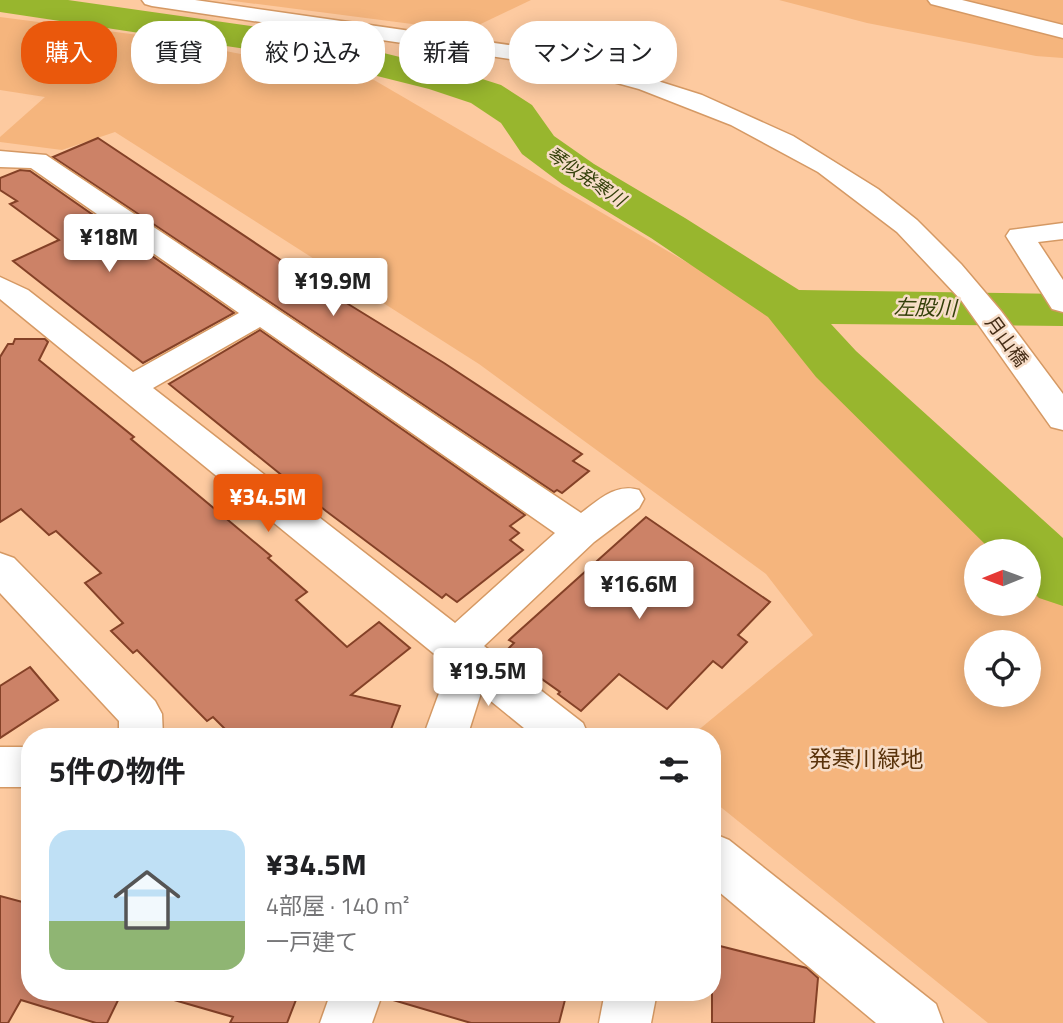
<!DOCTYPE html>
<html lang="ja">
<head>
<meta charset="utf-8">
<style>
  body { margin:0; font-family:"Titillium Web","Noto Sans JP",sans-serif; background:#f6f6f6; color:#202124; height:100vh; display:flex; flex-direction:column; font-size:26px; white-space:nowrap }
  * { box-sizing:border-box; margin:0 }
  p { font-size:23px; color:#757577 }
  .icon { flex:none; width:38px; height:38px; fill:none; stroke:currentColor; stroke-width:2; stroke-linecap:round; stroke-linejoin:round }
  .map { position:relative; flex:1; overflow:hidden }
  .panel { position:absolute; left:21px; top:728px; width:700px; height:273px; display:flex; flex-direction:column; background:#fff; border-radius:28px; box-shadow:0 4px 18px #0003 }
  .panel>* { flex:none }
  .guide { position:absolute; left:21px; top:21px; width:700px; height:63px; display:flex; gap:14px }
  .needle { width:46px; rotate:269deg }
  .buttons { position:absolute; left:964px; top:539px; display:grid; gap:14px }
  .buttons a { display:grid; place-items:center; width:77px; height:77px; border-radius:50%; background:#fff; box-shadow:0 4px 18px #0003; font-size:35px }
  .price { position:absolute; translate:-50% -60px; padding:0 16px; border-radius:7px; background:#fff; color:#222; font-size:23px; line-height:46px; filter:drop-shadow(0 2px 4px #0008) }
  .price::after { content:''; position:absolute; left:50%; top:42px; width:21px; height:16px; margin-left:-10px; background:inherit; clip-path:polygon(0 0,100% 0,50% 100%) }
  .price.selected { background:#ea580c; color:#fff }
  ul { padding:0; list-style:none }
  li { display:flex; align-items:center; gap:21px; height:175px; padding:0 28px }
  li+li { border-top:2px solid #e0e0e0 }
  li span { display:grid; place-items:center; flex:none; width:196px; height:140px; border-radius:21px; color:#555 }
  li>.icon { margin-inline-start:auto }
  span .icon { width:84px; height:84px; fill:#fffc; stroke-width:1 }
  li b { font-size:30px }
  h2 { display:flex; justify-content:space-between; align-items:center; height:84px; padding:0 28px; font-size:30px }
  .tag { padding:0 24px; border-radius:28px; background:#fff; box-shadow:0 4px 18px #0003; font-size:24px; line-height:63px }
  .tag.selected { background:#ea580c; color:#fff }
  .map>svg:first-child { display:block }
  .green { fill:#f5b57d; fill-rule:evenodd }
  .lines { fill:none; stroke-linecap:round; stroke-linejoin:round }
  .river { fill:#98b62e; fill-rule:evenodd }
  .building { fill:#cc8267; stroke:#844127; stroke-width:2 }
  .minor-casing { stroke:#d59964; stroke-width:3 }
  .minor { fill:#fff; fill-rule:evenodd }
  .labels { text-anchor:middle; stroke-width:5; stroke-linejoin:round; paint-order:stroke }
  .far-water-label { font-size:18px; font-style:italic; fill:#34400a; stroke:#f7ddc8 }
  .street-label { font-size:19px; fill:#452d17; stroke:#f7ddc8 }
  .water-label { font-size:21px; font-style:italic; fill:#34400a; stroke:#f7ddc8 }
  .near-park-label { font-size:23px; fill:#5a330b; stroke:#f7ddc8 }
</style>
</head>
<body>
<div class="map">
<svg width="1063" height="1023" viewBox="0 0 1063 1023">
  <rect width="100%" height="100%" fill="#fdcaa0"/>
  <!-- green -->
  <g class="green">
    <polygon points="226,0 531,0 466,31"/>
    <polygon points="779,0 1063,0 1063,58 1036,56 867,23"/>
    <path d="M0 17 154 37 374 80 767 309 1008 551H976V604H1029V572L1063 605V1023H988L712 800V737H690L813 635 766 574 479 364 115 132 62 150 0 142V137L45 97 0 90ZM1029 642V695H976V642Z"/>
  </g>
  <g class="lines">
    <!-- river -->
    <polygon class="river" points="0,0 68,0 306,34 457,71 501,85 532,105 554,136 594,164 685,218 799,290 1063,294 1063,326 831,324 856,351 1063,538 1063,606 1039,598 1029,588 1029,551 992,551 816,377 768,317 651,238 562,184 522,154 501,123 471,103 429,89 305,58 0,12"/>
  </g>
  <!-- building -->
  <g class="building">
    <polygon points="98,138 327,291 444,363 582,454 573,461 589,471 562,493 557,490 554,492 53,157"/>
    <polygon points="20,170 30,171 234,313 143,363 13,261 59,240 10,204 17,201 0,190 0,178"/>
    <polygon points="260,330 525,515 510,526 519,533 510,540 523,550 457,602 446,594 442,598 326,511 169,384"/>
    <polygon points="15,339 45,339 48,342 39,360 134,437 131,439 271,556 268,558 307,592 296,600 347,647 379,622 410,648 351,695 400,706 388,737 233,737 213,717 207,721 137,650 133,653 111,631 123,623 85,583 101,573 56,531 49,535 21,509 0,522 0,357 8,344 13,344"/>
    <polygon points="646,517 770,602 738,635 747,642 722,668 713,661 667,709 619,674 581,711 558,694 560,692 525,667 529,663 508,649 514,643 509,640"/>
    <polygon points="30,667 58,700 0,738 0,686"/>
    <polygon points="0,896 30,904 30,992 122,992 107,1023 96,1023 21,1000 8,1023 0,1023"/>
    <polygon points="712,944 807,968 818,978 814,1023 712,1023"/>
    <polygon points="175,992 299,992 287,1023 230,1023 233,1017 174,1000"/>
    <polygon points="394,992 567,992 559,1023 471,1023 393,1000"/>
  </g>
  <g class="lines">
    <!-- minor casing -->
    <g class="minor-casing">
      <g id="minor">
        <polygon points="142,0 195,0 551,51 607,65 702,95 793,136 878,189 917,220 961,264 1001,311 1063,394 1063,430 1051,427 961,300 897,232 818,172 731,125 639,89 551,65 152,6 145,4"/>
        <polygon points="928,0 962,0 1063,25 1063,38 931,4"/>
        <path d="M0 151 46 155 581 513C599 500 615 483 639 490L644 499 639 508 594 542 484 646 583 723 589 737H535L481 693 467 737H423L449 666 0 299V277L28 290 133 372 239 313 31 168 0 167ZM260 327 555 533 455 623 153 388Z"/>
        <polygon points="1063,223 1063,239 1038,242 1063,280 1063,312 1052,309 1006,236 1010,230"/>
        <polygon points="0,553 14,558 155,701 162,714 163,737 119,737 119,721 0,593"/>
        <rect x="0" y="747" width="30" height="40"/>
        <polygon points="712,833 729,840 936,1004 943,1023 876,1023 712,886"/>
        <polygon points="331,992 383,992 372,1023 320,1023"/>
        <polygon points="605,992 657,992 651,1023 599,1023"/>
      </g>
    </g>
    <!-- minor -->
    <use href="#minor" class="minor"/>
  </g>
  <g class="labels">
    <!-- far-water labels -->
    <g class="far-water-label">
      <text transform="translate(586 177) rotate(34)" y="6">琴似発寒川</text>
    </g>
    <!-- street labels -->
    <g class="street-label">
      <text transform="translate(1007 341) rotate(54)" y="7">月山橋</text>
    </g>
    <!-- water labels -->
    <g class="water-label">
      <text transform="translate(925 308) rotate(1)" y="7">左股川</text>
    </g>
    <!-- near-park labels -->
    <g class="near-park-label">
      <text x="866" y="767">発寒川緑地</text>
    </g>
  </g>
</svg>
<div class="buttons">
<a><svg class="needle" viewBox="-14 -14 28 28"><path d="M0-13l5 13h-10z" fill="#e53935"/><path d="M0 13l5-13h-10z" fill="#757577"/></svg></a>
<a><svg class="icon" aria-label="locate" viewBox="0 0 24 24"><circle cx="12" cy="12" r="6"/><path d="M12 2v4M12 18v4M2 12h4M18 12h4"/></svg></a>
</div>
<b class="price" style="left:109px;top:274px">¥18M</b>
<b class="price" style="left:333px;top:318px">¥19.9M</b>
<b class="price selected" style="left:268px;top:534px">¥34.5M</b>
<b class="price" style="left:639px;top:621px">¥16.6M</b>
<b class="price" style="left:488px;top:708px">¥19.5M</b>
<div class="guide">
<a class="tag selected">購入</a>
<a class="tag">賃貸</a>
<a class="tag">絞り込み</a>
<a class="tag">新着</a>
<a class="tag">マンション</a>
</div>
<section class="panel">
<h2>5件の物件<svg class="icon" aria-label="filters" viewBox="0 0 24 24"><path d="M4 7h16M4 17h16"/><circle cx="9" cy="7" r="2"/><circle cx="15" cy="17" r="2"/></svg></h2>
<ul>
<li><span style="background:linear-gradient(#bfe0f5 65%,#8fb573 0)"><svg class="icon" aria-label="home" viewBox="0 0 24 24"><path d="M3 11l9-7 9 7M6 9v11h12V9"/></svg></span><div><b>¥34.5M</b><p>4部屋 · 140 m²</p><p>一戸建て</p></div></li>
</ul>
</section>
</div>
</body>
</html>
